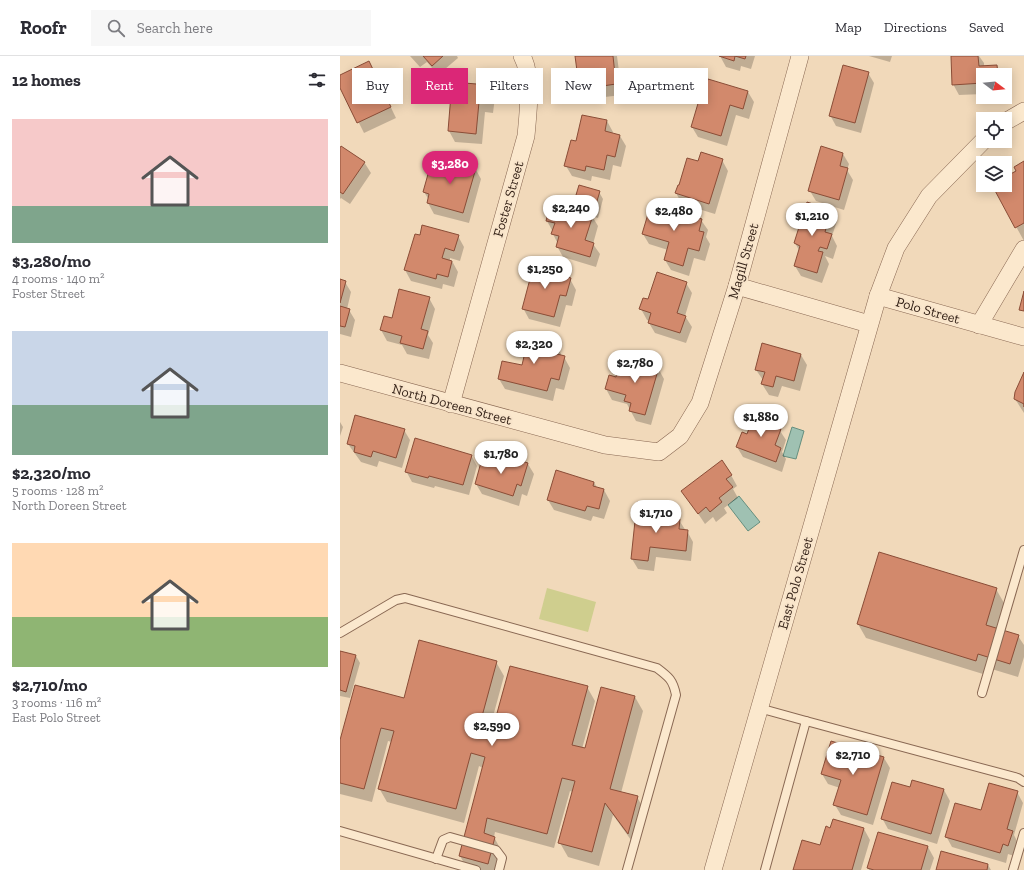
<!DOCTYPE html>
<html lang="en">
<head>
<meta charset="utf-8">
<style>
  body { margin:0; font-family:"Zilla Slab",serif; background:#f7f7f7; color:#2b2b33; height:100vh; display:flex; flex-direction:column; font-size:15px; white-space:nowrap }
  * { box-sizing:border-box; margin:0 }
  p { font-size:13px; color:#7c7c81 }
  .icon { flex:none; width:22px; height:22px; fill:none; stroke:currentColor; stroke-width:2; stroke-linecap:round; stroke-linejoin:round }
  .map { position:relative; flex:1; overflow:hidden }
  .panel { display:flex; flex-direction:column; background:#fff; width:340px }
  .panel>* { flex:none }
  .hud { position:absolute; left:12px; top:12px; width:380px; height:36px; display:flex; gap:8px }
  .needle { width:26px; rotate:106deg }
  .controls { position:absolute; left:636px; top:12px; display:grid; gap:8px }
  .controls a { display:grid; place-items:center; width:36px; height:36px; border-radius:0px; background:#fff; box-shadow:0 2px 10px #0003; font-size:20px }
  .price { position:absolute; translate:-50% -34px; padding:0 9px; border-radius:14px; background:#fff; color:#222; font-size:13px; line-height:26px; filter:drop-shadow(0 1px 2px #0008) }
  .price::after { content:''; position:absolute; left:50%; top:24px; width:12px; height:9px; margin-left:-6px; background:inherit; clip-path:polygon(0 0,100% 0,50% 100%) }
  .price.on { background:#db2777; color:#fff }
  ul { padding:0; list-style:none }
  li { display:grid; align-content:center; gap:8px; height:212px; padding:0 12px }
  li span { display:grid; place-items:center; height:124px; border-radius:0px; color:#555 }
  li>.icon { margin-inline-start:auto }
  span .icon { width:72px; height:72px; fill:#fffc; stroke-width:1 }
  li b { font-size:17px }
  h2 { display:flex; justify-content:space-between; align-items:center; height:48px; padding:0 12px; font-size:17px }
  .tag { padding:0 14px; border-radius:0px; background:#fff; box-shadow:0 2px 10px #0003; font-size:14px; line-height:36px }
  .tag.on { background:#db2777; color:#fff }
  header { display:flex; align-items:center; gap:24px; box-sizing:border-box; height:56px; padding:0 20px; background:#fff; border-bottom:1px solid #e1e1e2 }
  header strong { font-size:19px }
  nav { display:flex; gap:22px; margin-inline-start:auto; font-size:14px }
  .search { width:280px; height:36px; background:#f7f7f7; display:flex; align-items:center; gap:10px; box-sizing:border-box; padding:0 14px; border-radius:0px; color:#7c7c81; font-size:15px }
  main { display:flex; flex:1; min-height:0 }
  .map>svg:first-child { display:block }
  .green { fill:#cfce8e }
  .water { fill:#9fc1b2; stroke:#668f7f }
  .shadow { fill:#0003 }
  .building { fill:#d2896c; stroke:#8a4d37 }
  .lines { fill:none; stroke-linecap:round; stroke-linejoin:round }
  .lane-casing { stroke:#896853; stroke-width:10 }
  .street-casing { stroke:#896853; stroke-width:18 }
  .lane { stroke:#fbe8cd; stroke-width:8 }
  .street { stroke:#fbe8cd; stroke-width:17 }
  .labels { text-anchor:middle; stroke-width:4; stroke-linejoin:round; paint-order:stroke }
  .street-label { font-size:14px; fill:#362419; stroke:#f8e4ca }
</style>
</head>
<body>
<header>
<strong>Roofr</strong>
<div class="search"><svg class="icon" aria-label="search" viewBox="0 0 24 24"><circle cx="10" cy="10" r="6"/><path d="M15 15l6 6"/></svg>Search here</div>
<nav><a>Map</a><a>Directions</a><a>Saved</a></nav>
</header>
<main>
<section class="panel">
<h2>12 homes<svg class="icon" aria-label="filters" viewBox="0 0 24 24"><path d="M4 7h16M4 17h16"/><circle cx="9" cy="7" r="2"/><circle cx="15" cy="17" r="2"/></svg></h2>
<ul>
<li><span style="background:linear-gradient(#f6c9c9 70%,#7fa58c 0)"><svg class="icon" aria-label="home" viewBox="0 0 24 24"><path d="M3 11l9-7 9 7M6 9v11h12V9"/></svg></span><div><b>$3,280/mo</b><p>4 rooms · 140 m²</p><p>Foster Street</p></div></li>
<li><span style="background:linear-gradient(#c9d6e8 60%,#7fa58c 0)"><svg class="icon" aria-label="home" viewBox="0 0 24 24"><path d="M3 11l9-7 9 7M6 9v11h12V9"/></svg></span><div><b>$2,320/mo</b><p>5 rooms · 128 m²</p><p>North Doreen Street</p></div></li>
<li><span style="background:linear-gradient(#ffd9b3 60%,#8fb573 0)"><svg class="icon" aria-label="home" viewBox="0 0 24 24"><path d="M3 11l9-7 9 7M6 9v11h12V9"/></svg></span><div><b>$2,710/mo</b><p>3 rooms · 116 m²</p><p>East Polo Street</p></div></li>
</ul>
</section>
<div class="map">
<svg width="684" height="814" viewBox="0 0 684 814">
  <rect width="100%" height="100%" fill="#f1d9ba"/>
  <!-- green -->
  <polygon class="green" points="207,532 256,546 248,576 199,563"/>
  <!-- water -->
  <g class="water">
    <polygon points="452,371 464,375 456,403 443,400"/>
    <polygon points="399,440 420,466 408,475 388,449"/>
  </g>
  <!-- shadow -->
  <g class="shadow">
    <polygon points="70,0 117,0 118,2 98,19 87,6 80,11"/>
    <polygon points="236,0 277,0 282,39 256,42 250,32 249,24 244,25 238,15"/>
    <polygon points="380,0 415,0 411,13 401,10 400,15 386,11"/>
    <polygon points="529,0 552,0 550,6"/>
    <polygon points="612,0 639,0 644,7 644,11 657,10 662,19 643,19 643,38 619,39 613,28"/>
    <polygon points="29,6 56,62 24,77 0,29 0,20"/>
    <polygon points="528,17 534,27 521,77 496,70 490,59"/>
    <polygon points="113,27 149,30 155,41 153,57 145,56 142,88 115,86 109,75"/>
    <polygon points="408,36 414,46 409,63 396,59 387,90 358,81 352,71"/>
    <polygon points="267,65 273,76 272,78 280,80 286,90 281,111 273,109 270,124 252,120 251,125 232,120 226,110 237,86"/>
    <polygon points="0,94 24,106 31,117 10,148 1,142 0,143"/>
    <polygon points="503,98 509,108 507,114 513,124 504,154 476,145 470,135"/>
    <polygon points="382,104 388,115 375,158 342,148 336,137 359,107"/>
    <polygon points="684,107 684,185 653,129 665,129 665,122 678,115"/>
    <polygon points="135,112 141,123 129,167 94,158 88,147 89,144 84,136 100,115"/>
    <polygon points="259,136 263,143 258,162 252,160 258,170 253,188 260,198 256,211 223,201 217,190 218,188 213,178 213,176 207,165 238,156 234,149"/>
    <polygon points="491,155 497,165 492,180 497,190 493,203 485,200 489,208 482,227 461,220 455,210 460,196 455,187"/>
    <polygon points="361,164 368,174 366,181 370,188 365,205 354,202 349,220 331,214 325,204 328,194 309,188 303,178"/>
    <polygon points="80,180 118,180 124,191 120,205 110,202 110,205 112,205 118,216 114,231 103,228 102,233 71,225 65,214"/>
    <polygon points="210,209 215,219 230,223 236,234 232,250 226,249 220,271 189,263 183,252"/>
    <polygon points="0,224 5,226 11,236 7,253 9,254 15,264 11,281 0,278"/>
    <polygon points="346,227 352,237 345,260 352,271 346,287 315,277 309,267 310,265 307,264 301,253 309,244"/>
    <polygon points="89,242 95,253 88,279 93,287 89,303 67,298 62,289 47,285 41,274 53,263"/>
    <polygon points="185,280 215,287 221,298 220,300 224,301 230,312 224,334 216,332 213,345 165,333 159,323 183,311 186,298 182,291"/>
    <polygon points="461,299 467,309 460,335 442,330 438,341 429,339 422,328 423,324 416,314"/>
    <polygon points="318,312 324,323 311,369 296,365 287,348 272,344 266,333 289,313"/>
    <polygon points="684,319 684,357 675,343"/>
    <polygon points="433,364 446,384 442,396 446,403 442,416 403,401 397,391"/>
    <polygon points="0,366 3,371 0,380"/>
    <polygon points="64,374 70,384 62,412 39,405 37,411 21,406 8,388"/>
    <polygon points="131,399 137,410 129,439 95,430 94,432 72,426 66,415"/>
    <polygon points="171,408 188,408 194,418 187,440 182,438 179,450 142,438 136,428"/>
    <polygon points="391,419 397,430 393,433 398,442 384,452 387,457 376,466 373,461 365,468 343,435"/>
    <polygon points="254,426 257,432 264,434 270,445 264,463 253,460 251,465 214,454 208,444"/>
    <polygon points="310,448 316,458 315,461 339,464 346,475 347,475 353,486 351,505 316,501 314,515 298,513 292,503"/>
    <polygon points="656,533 664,547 657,573 678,580 684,589 684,601 678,621 645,611 643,618 526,582 518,568"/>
    <polygon points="0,596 16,600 20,607 10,642 0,640"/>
    <polygon points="156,606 164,620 151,668 155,669 247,631 255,645 242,693 246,693 295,641 303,655 281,737 297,741 305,755 296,791 273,759 259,810 228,801 220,787 233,736 230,735 214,792 155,776 154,781 162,796 158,814 128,814 120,800 143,712 139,710 124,767 47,746 39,732 52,686 48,685 32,746 0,738 0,688 64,643"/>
    <polygon points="544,702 550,712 533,769 501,759 495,749 500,732 488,728 482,718"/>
    <polygon points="570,732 604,734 610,745 597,788 548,773 542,762"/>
    <polygon points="677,736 683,747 674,779 678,787 674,800 668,798 666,807 612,791 606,780 642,756"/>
    <polygon points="491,773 524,773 530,784 521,814 454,814 481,791"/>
    <polygon points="588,791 594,802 590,814 529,814 528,812"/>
    <polygon points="648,809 651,814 597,814"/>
  </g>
  <!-- building -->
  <g class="building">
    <polygon points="83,0 103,0 92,10"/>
    <polygon points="235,0 273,0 276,28 249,32 246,13 237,15"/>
    <polygon points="379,0 406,0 405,3 395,0 394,5"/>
    <polygon points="611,0 638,0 639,10 657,9 658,19 643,19 643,27 612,29"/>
    <polygon points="29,5 51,51 17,67 0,32 0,19"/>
    <polygon points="503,9 529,16 515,67 489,60"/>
    <polygon points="368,23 408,35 403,53 390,49 381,80 351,71 359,44 362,45"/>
    <polygon points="112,26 149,29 148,47 139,46 136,78 108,75"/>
    <polygon points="242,59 267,64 265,75 280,79 275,101 267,99 264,114 246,110 245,115 224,110 231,84 236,85"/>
    <polygon points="1,90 25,106 3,138 0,136 0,92"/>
    <polygon points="481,90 503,97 500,110 508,112 499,144 468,135"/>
    <polygon points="361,96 383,103 369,148 335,137 338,129 339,129 347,102 358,105"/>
    <polygon points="102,102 136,112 123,157 87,147 89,138 83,136 90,111 99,114"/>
    <polygon points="684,105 684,167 675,172 652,129 665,129 665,121 676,115 674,111"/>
    <polygon points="239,129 260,135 254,155 233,149"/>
    <polygon points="211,146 253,159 245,184 254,187 250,201 216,191 219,180 211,178 215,167 206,165"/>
    <polygon points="467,146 491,154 485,176 492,178 487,193 480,191 478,195 483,196 477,217 454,210 460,190 454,187"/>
    <polygon points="311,148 362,163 359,175 364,176 359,195 348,192 343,210 324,204 329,186 302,178"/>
    <polygon points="82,169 119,179 114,195 105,192 102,202 112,205 108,221 97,218 96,223 64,214 75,178 80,179"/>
    <polygon points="195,204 210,208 208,216 231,222 226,240 220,239 214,261 182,253"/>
    <polygon points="317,216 347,226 337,257 346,260 340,277 308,267 311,257 299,253 303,242 308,243"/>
    <polygon points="0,223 6,225 0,247"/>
    <polygon points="59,233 90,241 81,273 88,275 83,293 60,287 62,280 40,274 44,260 52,262"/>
    <polygon points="684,235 684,255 679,254"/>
    <polygon points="0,250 10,253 5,271 0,270"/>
    <polygon points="184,279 215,286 213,297 225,300 219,324 211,322 207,335 158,323 162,305 182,309 186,292 181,291"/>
    <polygon points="422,287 461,298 454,325 436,320 433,331 421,328 425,316 415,314"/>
    <polygon points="290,303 319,311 305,359 289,355 291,347 284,345 286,339 265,333 269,319 276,321 279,309 288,312"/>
    <polygon points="684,316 684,351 684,348 674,343 675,336"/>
    <polygon points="415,356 434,363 432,370 441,373 435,389 441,392 436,406 396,391 402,376 407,378"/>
    <polygon points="15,359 65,373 56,402 33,395 31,401 14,396 15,390 7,388"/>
    <polygon points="75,382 132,399 123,429 89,420 88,422 65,416"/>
    <polygon points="143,399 170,407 172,402 188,407 181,430 177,428 173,440 135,428"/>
    <polygon points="382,404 392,419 386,423 393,431 379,442 382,446 370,456 366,451 358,458 341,435"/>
    <polygon points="216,414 254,426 253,430 264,433 259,453 247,450 245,455 207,444"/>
    <polygon points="297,446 310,447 309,460 340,463 339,473 348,474 346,495 310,491 308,505 291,503"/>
    <polygon points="539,496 657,532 646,569 679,579 670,608 638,598 636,605 517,568"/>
    <polygon points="79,584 157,605 141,664 154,668 170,610 248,630 232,689 245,692 261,631 295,640 270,733 298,740 288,778 265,747 252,796 218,787 235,725 222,722 207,778 147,762 144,777 155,781 148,808 119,800 145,701 131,697 116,753 38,733 54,675 41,672 24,733 0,727 0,684 15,629 64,642"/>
    <polygon points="0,595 16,599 6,636 0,634"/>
    <polygon points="491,685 544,701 527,759 493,749 501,724 481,718"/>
    <polygon points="572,724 604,733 591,778 541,763 552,726 570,731"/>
    <polygon points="649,727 678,735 667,773 673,775 668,790 663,788 660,797 605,781 615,747 641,754"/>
    <polygon points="493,763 524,772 512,814 453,814 462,784 480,789 486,770 490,772"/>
    <polygon points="538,776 588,790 581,814 534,814 527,812"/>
    <polygon points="601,795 648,808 647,814 596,814"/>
  </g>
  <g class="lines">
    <!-- lane casing -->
    <g class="lane-casing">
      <g id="lane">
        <path d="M0 577 56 544 65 542 317 612C329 621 333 624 336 639L287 814"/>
        <polyline points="642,637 684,494"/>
        <polyline points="419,652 466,665 425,814"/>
        <polyline points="466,665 678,722 684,726"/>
        <polyline points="0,775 136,814"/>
        <polyline points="96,803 103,784 110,781 156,794 162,802 159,814"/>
        <polyline points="673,814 684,777"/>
      </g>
    </g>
    <!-- street casing -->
    <g class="street-casing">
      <g id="street">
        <polyline points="665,66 684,55"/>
        <polyline points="397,230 529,268"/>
        <polyline points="538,240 684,281"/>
        <polyline points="639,269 684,193"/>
        <polyline points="0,317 265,389 319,396 340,380 360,347 397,230 460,0"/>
        <path d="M111 348 186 80C188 57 193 20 182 0"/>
        <polyline points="373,814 538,240 556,192 589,140 643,85"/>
      </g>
    </g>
    <!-- lane -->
    <use href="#lane" class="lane"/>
    <!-- street -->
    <use href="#street" class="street"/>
  </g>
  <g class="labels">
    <!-- street labels -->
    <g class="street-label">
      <text transform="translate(168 143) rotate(-74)" y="5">Foster Street</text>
      <text transform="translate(403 205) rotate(-74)" y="5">Magill Street</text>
      <text transform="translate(588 254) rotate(16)" y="5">Polo Street</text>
      <text transform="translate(112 348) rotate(15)" y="5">North Doreen Street</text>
      <text transform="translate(455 527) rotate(-74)" y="5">East Polo Street</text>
    </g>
  </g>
</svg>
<div class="controls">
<a><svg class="needle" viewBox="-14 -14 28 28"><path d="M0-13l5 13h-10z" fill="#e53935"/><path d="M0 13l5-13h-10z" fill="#7c7c81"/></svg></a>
<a><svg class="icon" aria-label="locate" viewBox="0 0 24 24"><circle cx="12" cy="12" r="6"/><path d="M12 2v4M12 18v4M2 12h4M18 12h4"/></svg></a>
<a><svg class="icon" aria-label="layers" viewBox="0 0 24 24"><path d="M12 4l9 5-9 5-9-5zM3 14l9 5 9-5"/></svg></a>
</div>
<b class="price on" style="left:110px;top:129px">$3,280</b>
<b class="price" style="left:231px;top:173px">$2,240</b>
<b class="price" style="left:334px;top:176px">$2,480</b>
<b class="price" style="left:472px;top:181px">$1,210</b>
<b class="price" style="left:205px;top:234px">$1,250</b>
<b class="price" style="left:194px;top:309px">$2,320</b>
<b class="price" style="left:295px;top:328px">$2,780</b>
<b class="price" style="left:421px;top:382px">$1,880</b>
<b class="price" style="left:161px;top:419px">$1,780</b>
<b class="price" style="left:316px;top:478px">$1,710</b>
<b class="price" style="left:152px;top:691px">$2,590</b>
<b class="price" style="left:513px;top:720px">$2,710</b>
<div class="hud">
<a class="tag">Buy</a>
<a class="tag on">Rent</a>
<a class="tag">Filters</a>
<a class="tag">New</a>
<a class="tag">Apartment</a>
</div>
</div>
</main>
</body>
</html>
